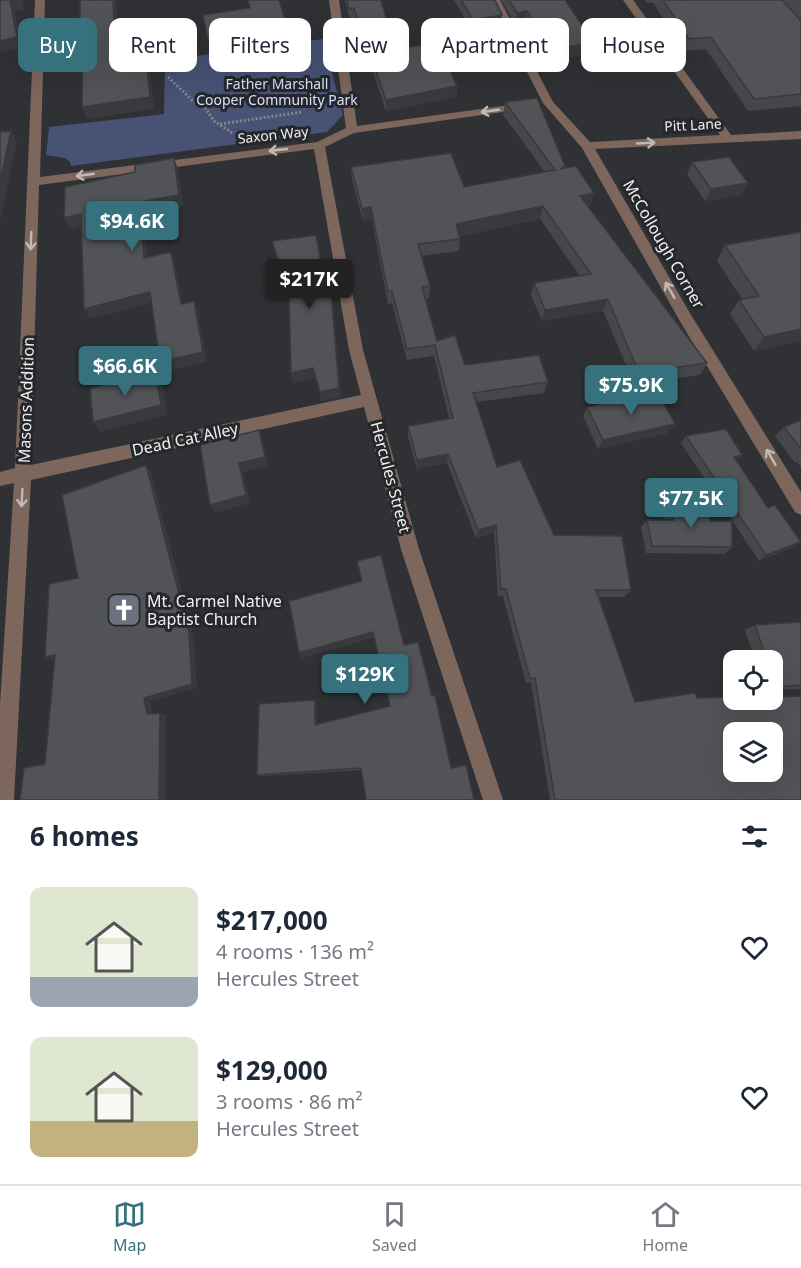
<!DOCTYPE html>
<html lang="en">
<head>
<meta charset="utf-8">
<style>
  body { margin:0; font-family:"Noto Sans",sans-serif; background:#f6f6f7; color:#1f2937; height:100vh; display:flex; flex-direction:column; font-size:22px; white-space:nowrap }
  * { box-sizing:border-box; margin:0 }
  p { font-size:20px; color:#747a83 }
  .icon { flex:none; width:33px; height:33px; fill:none; stroke:currentColor; stroke-width:2; stroke-linecap:round; stroke-linejoin:round }
  .map { position:relative; height:800px; overflow:hidden }
  .drawer { display:flex; flex-direction:column; background:#fff; flex:1 }
  .drawer>* { flex:none }
  .banner { position:absolute; left:18px; top:18px; width:765px; height:54px; display:flex; gap:12px }
  .buttons { position:absolute; left:723px; top:650px; display:grid; gap:12px }
  .buttons a { display:grid; place-items:center; width:60px; height:60px; border-radius:12px; background:#fff; box-shadow:0 6px 24px #0002; font-size:30px }
  .price { position:absolute; translate:-50% -51px; padding:0 14px; border-radius:6px; background:#36727d; color:#fff; font-size:20px; line-height:39px; filter:drop-shadow(0 2px 3px #0008) }
  .price::after { content:''; position:absolute; left:50%; top:36px; width:18px; height:14px; margin-left:-9px; background:inherit; clip-path:polygon(0 0,100% 0,50% 100%) }
  .price.on { background:#222; color:#fff }
  ul { padding:0; list-style:none }
  li { display:flex; align-items:center; gap:18px; height:150px; padding:0 30px }
  li span { display:grid; place-items:center; flex:none; width:168px; height:120px; border-radius:12px; color:#555 }
  li>.icon { margin-inline-start:auto }
  span .icon { width:72px; height:72px; fill:#fffc; stroke-width:1 }
  li b { font-size:26px }
  h2 { display:flex; justify-content:space-between; align-items:center; height:72px; padding:0 30px; font-size:26px }
  .pill { padding:0 21px; border-radius:12px; background:#fff; box-shadow:0 6px 24px #0002; font-size:21px; line-height:54px }
  .pill.on { background:#36727d; color:#fff }
  .tabs { display:flex; justify-content:space-around; align-items:center; height:84px; border-top:2px solid #e0e1e3; background:#fff; font-size:16px; color:#747a83 }
  .tabs a { display:grid; justify-items:center; gap:3px }
  .tabs .on { color:#36727d }
  .map>svg:first-child { display:block }
  .green { fill:#475275 }
  .lines { fill:none; stroke-linecap:round; stroke-linejoin:round }
  .path { stroke:#858689; stroke-width:3; stroke-dasharray:2 2; stroke-linecap:butt }
  .minor { fill:#7d675d; fill-rule:evenodd }
  .wall { fill:#47474b }
  .shaded-wall { fill:#393a3d }
  .building { fill:#525357; stroke:#393a3d; stroke-width:1.5; fill-rule:evenodd }
  .oneway { stroke:#c1b9b6 }
  .labels { text-anchor:middle; stroke-width:6; stroke-linejoin:round; paint-order:stroke }
  .far-park-label { font-size:14px; fill:#d6e0fd; stroke:#26272b }
  .far-street-label { font-size:14px; fill:#eeeff1; stroke:#26272b }
  .street-label { font-size:16px; fill:#eeeff1; stroke:#26272b }
  .poi-label { font-size:16px; fill:#eeeff1; stroke:#26272b; text-anchor:start }
</style>
</head>
<body>
<div class="map">
<svg width="801" height="800" viewBox="0 0 801 800">
  <rect width="100%" height="100%" fill="#303135"/>
  <!-- green -->
  <polygon class="green" points="323,39 343,115 327,132 71,166 70,162 65,158 46,155 49,127 164,114 165,60"/>
  <g class="lines">
    <!-- path -->
    <g class="path">
      <polyline points="168,77 193,101 206,109 214,121 234,134"/>
      <polyline points="220,124 302,112"/>
    </g>
    <!-- minor -->
    <g class="minor">
      <path d="M35 0H45L40 177 317 142 346 128 329 0H339L357 126 524 103 529 106 524 109 354 133 325 147 363 350 419 549 503 800H483L401 549 364 407 31 480 14 800H0V704L14 483 0 486V472L15 468ZM314 149 349 350 361 395 31 465 39 185Z"/>
      <polygon points="490,0 500,0 553,102 590,142 720,135 623,0 633,0 731,135 801,131 801,139 595,149 691,315 801,492 801,515 795,512 681,323 582,148 543,103"/>
    </g>
  </g>
  <!-- wall -->
  <g class="wall">
    <polygon points="345,0 381,0 387,21 402,48 457,86 457,97 386,111 355,20 350,20"/>
    <polygon points="454,0 495,0 501,26 472,31"/>
    <polygon points="501,0 565,0 594,43 591,54 549,60 525,22 515,24"/>
    <polygon points="645,0 801,0 801,106 748,111 706,49 685,51 653,3 647,3"/>
    <polygon points="505,102 565,166 564,168 590,206 588,206 707,363 700,375 634,384 603,311 542,321 531,295 534,283 580,276 540,219 460,236 460,239 459,251 421,256 430,286 429,298 425,299 437,341 465,365 548,382 544,393 476,402 497,467 554,535 631,590 624,597 599,597 635,702 697,698 801,800 550,800 531,682 526,683 503,596 498,596 494,533 476,538 447,463 417,469 408,437 408,426 449,418 434,356 407,360 392,303 388,304 372,220 363,221 352,180 351,167 464,187 545,172 503,115"/>
    <polygon points="692,162 741,195 705,201 687,174"/>
    <polygon points="272,241 324,279 330,278 341,397 322,401 315,377 293,383 291,373 289,298"/>
    <polygon points="725,245 801,341 754,351 730,314 739,300 742,299 717,261"/>
    <polygon points="587,407 668,433 598,449 583,416"/>
    <polygon points="801,420 801,467 797,462 795,463 775,436 784,427"/>
    <polygon points="686,436 736,460 794,547 759,561 681,443"/>
    <polygon points="670,505 710,521 732,547 724,554 646,553 641,527 647,520 665,520 664,513"/>
    <polygon points="289,601 404,645 451,768 474,800 362,770 261,776 257,775 317,703 317,724 390,706 374,637 302,658 299,653"/>
    <polygon points="801,622 801,689 772,690 772,660 755,660 745,630 755,625"/>
  </g>
  <!-- shaded-wall -->
  <g class="shaded-wall">
    <polygon points="16,0 23,0 24,10 15,11 22,48 0,52 0,41 10,1"/>
    <polygon points="113,0 116,0 119,36 114,24"/>
    <polygon points="527,11 525,22 515,24 517,13"/>
    <polygon points="502,15 501,26 472,31 473,20"/>
    <polygon points="143,21 147,33 154,109 87,119 82,107"/>
    <polygon points="288,29 290,41 211,53 208,40"/>
    <polygon points="594,43 591,54 549,60 551,49"/>
    <polygon points="457,86 457,97 386,111 386,100"/>
    <polygon points="11,131 17,141 0,222 0,181"/>
    <polygon points="174,158 178,169 183,206 143,213 149,269 144,258 139,202"/>
    <polygon points="748,183 741,195 705,201 711,189"/>
    <polygon points="594,193 590,206 576,208 580,196"/>
    <polygon points="543,206 540,219 455,237 456,224"/>
    <polygon points="371,207 372,220 363,221 362,209"/>
    <polygon points="81,214 87,225 70,229 64,218"/>
    <polygon points="171,252 175,263 185,314 181,304"/>
    <polygon points="330,278 341,397 322,401 320,392"/>
    <polygon points="150,292 155,302 90,319 84,309"/>
    <polygon points="608,299 603,311 542,321 545,310"/>
    <polygon points="194,301 198,311 207,362 164,372 160,362"/>
    <polygon points="801,329 801,341 754,351 764,337"/>
    <polygon points="313,368 315,377 293,383 291,373"/>
    <polygon points="156,372 162,382 167,415 100,432 93,422"/>
    <polygon points="675,424 668,433 598,449 603,440"/>
    <polygon points="259,430 262,439 268,466 243,472 250,503 214,513 210,505 239,463"/>
    <polygon points="448,454 447,463 417,469 417,460"/>
    <polygon points="742,455 736,461 734,457"/>
    <polygon points="146,465 151,472 194,638 197,688 150,701 153,716 147,714 144,698"/>
    <polygon points="496,525 494,533 476,538 478,530"/>
    <polygon points="801,542 794,547 759,561 766,555"/>
    <polygon points="373,632 374,637 302,658 299,653"/>
    <polygon points="55,655 63,659 53,661 45,657"/>
    <polygon points="315,700 317,703 317,728 315,725"/>
    <polygon points="160,713 166,715 165,800 159,800"/>
  </g>
  <!-- building -->
  <g class="building">
    <polygon points="0,0 16,0 10,1 17,37 0,41"/>
    <polygon points="80,0 113,0 114,24 143,21 150,97 82,107 83,45 80,46"/>
    <polygon points="248,0 279,0 288,29 208,40 203,15 250,8"/>
    <polygon points="347,0 381,0 387,21 402,48 438,43 457,86 386,100 354,8 349,9"/>
    <polygon points="461,0 495,0 502,15 473,20"/>
    <polygon points="509,0 565,0 594,43 551,49 527,11 517,13"/>
    <polygon points="663,0 782,0 801,21 801,94 754,99 711,37 689,39"/>
    <path d="M537 98 565 166 560 169 576 166 594 193 580 196 707 363 639 373 608 299 545 310 534 283 591 274 543 206 456 224 460 239 418 244 430 286 422 287 437 341 455 335 465 365 539 355 548 382 473 393 497 467 520 460 554 535 622 536 631 590H596L635 702 695 693 697 698 734 697V699H772V697L801 696V800H555L535 678 530 679 506 589H501L496 525 478 530 448 454 417 460 408 426 453 418 435 345 407 349 392 291 388 292 371 207 362 209 351 167 451 153 464 187 555 170 505 102ZM734 732H772V771H734Z"/>
    <polygon points="11,131 0,181 0,132"/>
    <polygon points="729,157 748,183 711,189 692,162"/>
    <polygon points="174,158 179,195 139,202 144,258 171,252 181,304 194,301 203,352 160,362 150,292 84,309 81,214 64,218 65,187 135,172 135,165"/>
    <polygon points="801,232 801,329 764,337 739,300 759,296 725,245"/>
    <polygon points="316,235 324,279 330,278 339,388 320,392 313,368 291,373 289,294 272,241"/>
    <polygon points="156,372 161,405 93,422 90,388"/>
    <polygon points="657,391 675,424 603,440 587,407"/>
    <polygon points="801,420 801,449 784,427"/>
    <polygon points="726,429 742,455 734,457 768,508 775,505 801,542 766,555 686,436"/>
    <polygon points="259,430 265,457 239,463 246,495 210,505 200,445"/>
    <polygon points="146,465 189,633 192,684 144,698 147,714 160,713 159,800 20,800 24,768 45,764 55,655 45,657 49,584 78,578 62,495"/>
    <polygon points="670,505 707,506 710,521 732,521 732,547 652,546 647,520 674,520"/>
    <polygon points="381,555 404,645 418,642 432,696 435,695 451,768 466,765 474,800 366,800 361,768 257,775 259,704 315,700 315,725 390,706 373,632 299,653 289,601 362,581 357,561"/>
    <polygon points="801,622 801,685 776,687 772,677 772,660 767,660 755,625"/>
  </g>
  <!-- one-way arrows -->
  <defs><path id="oneway-shaft" d="M-6 0H5M1.5-3L5.5 0L1.5 3" fill="none" stroke-width="1.6" stroke-linecap="round" stroke-linejoin="round" transform="scale(1.5)"/></defs>
  <g class="oneway">
    <use href="#oneway-shaft" transform="translate(490 111) rotate(172)"/>
    <use href="#oneway-shaft" transform="translate(646 143) rotate(-3)"/>
    <use href="#oneway-shaft" transform="translate(278 150) rotate(174)"/>
    <use href="#oneway-shaft" transform="translate(85 175) rotate(172)"/>
    <use href="#oneway-shaft" transform="translate(31 241) rotate(92)"/>
    <use href="#oneway-shaft" transform="translate(670 290) rotate(-120)"/>
    <use href="#oneway-shaft" transform="translate(771 457) rotate(-120)"/>
    <use href="#oneway-shaft" transform="translate(22 498) rotate(93)"/>
  </g>
  <!-- icons -->
  <defs>
    <g id="church-square" transform="scale(1.725)"><rect x="-9" y="-9" width="18" height="18" rx="4" fill="#6b7280" stroke="#26272b"/><path d="M-1.2-6h2.4v3.5h3.3v2.4h-3.3V6h-2.4V-.1h-3.3v-2.4h3.3Z" fill="#fff"/></g>
  </defs>
  <g fill-rule="evenodd">
    <use href="#church-square" x="124" y="610"/>
  </g>
  <g class="labels">
    <!-- far-park labels -->
    <g class="far-park-label">
      <text x="277" y="89">Father Marshall<tspan x="277" dy="16">Cooper Community Park</tspan></text>
    </g>
    <!-- far-street labels -->
    <g class="far-street-label">
      <text transform="translate(693 125) rotate(-3)" y="5">Pitt Lane</text>
      <text transform="translate(273 135) rotate(-6)" y="5">Saxon Way</text>
    </g>
    <!-- street labels -->
    <g class="street-label">
      <text transform="translate(664 244) rotate(60)" y="6">McCollough Corner</text>
      <text transform="translate(26 400) rotate(-88)" y="6">Masons Addition</text>
      <text transform="translate(185 439) rotate(-12)" y="6">Dead Cat Alley</text>
      <text transform="translate(391 477) rotate(75)" y="6">Hercules Street</text>
    </g>
    <!-- poi labels -->
    <g class="poi-label">
      <text x="147" y="607">Mt. Carmel Native<tspan x="147" dy="18">Baptist Church</tspan></text>
    </g>
  </g>
</svg>
<div class="buttons">
<a><svg class="icon" aria-label="locate" viewBox="0 0 24 24"><circle cx="12" cy="12" r="6"/><path d="M12 2v4M12 18v4M2 12h4M18 12h4"/></svg></a>
<a><svg class="icon" aria-label="layers" viewBox="0 0 24 24"><path d="M12 4l9 5-9 5-9-5zM3 14l9 5 9-5"/></svg></a>
</div>
<b class="price" style="left:132px;top:252px">$94.6K</b>
<b class="price on" style="left:309px;top:310px">$217K</b>
<b class="price" style="left:125px;top:397px">$66.6K</b>
<b class="price" style="left:631px;top:416px">$75.9K</b>
<b class="price" style="left:691px;top:529px">$77.5K</b>
<b class="price" style="left:365px;top:705px">$129K</b>
<div class="banner">
<a class="pill on">Buy</a>
<a class="pill">Rent</a>
<a class="pill">Filters</a>
<a class="pill">New</a>
<a class="pill">Apartment</a>
<a class="pill">House</a>
</div>
</div>
<section class="drawer">
<h2>6 homes<svg class="icon" aria-label="filters" viewBox="0 0 24 24"><path d="M4 7h16M4 17h16"/><circle cx="9" cy="7" r="2"/><circle cx="15" cy="17" r="2"/></svg></h2>
<ul>
<li><span style="background:linear-gradient(#dfe7d0 75%,#9aa5b1 0)"><svg class="icon" aria-label="home" viewBox="0 0 24 24"><path d="M3 11l9-7 9 7M6 9v11h12V9"/></svg></span><div><b>$217,000</b><p>4 rooms · 136 m²</p><p>Hercules Street</p></div><svg class="icon" aria-label="heart" viewBox="0 0 24 24"><path d="M12 20l-8-8c-3-5 5-10 8-4 3-6 11-1 8 4z"/></svg></li>
<li><span style="background:linear-gradient(#dfe7d0 70%,#c2b280 0)"><svg class="icon" aria-label="home" viewBox="0 0 24 24"><path d="M3 11l9-7 9 7M6 9v11h12V9"/></svg></span><div><b>$129,000</b><p>3 rooms · 86 m²</p><p>Hercules Street</p></div><svg class="icon" aria-label="heart" viewBox="0 0 24 24"><path d="M12 20l-8-8c-3-5 5-10 8-4 3-6 11-1 8 4z"/></svg></li>
</ul>
</section>
<nav class="tabs">
<a class="on"><svg class="icon" aria-label="map" viewBox="0 0 24 24"><path d="M3 6l6-2 6 2 6-2v14l-6 2-6-2-6 2zM9 4v14M15 6v14"/></svg>Map</a>
<a><svg class="icon" aria-label="saved" viewBox="0 0 24 24"><path d="M7 4h10v16l-5-4-5 4z"/></svg>Saved</a>
<a><svg class="icon" aria-label="home" viewBox="0 0 24 24"><path d="M3 11l9-7 9 7M6 9v11h12V9"/></svg>Home</a>
</nav>
</body>
</html>
